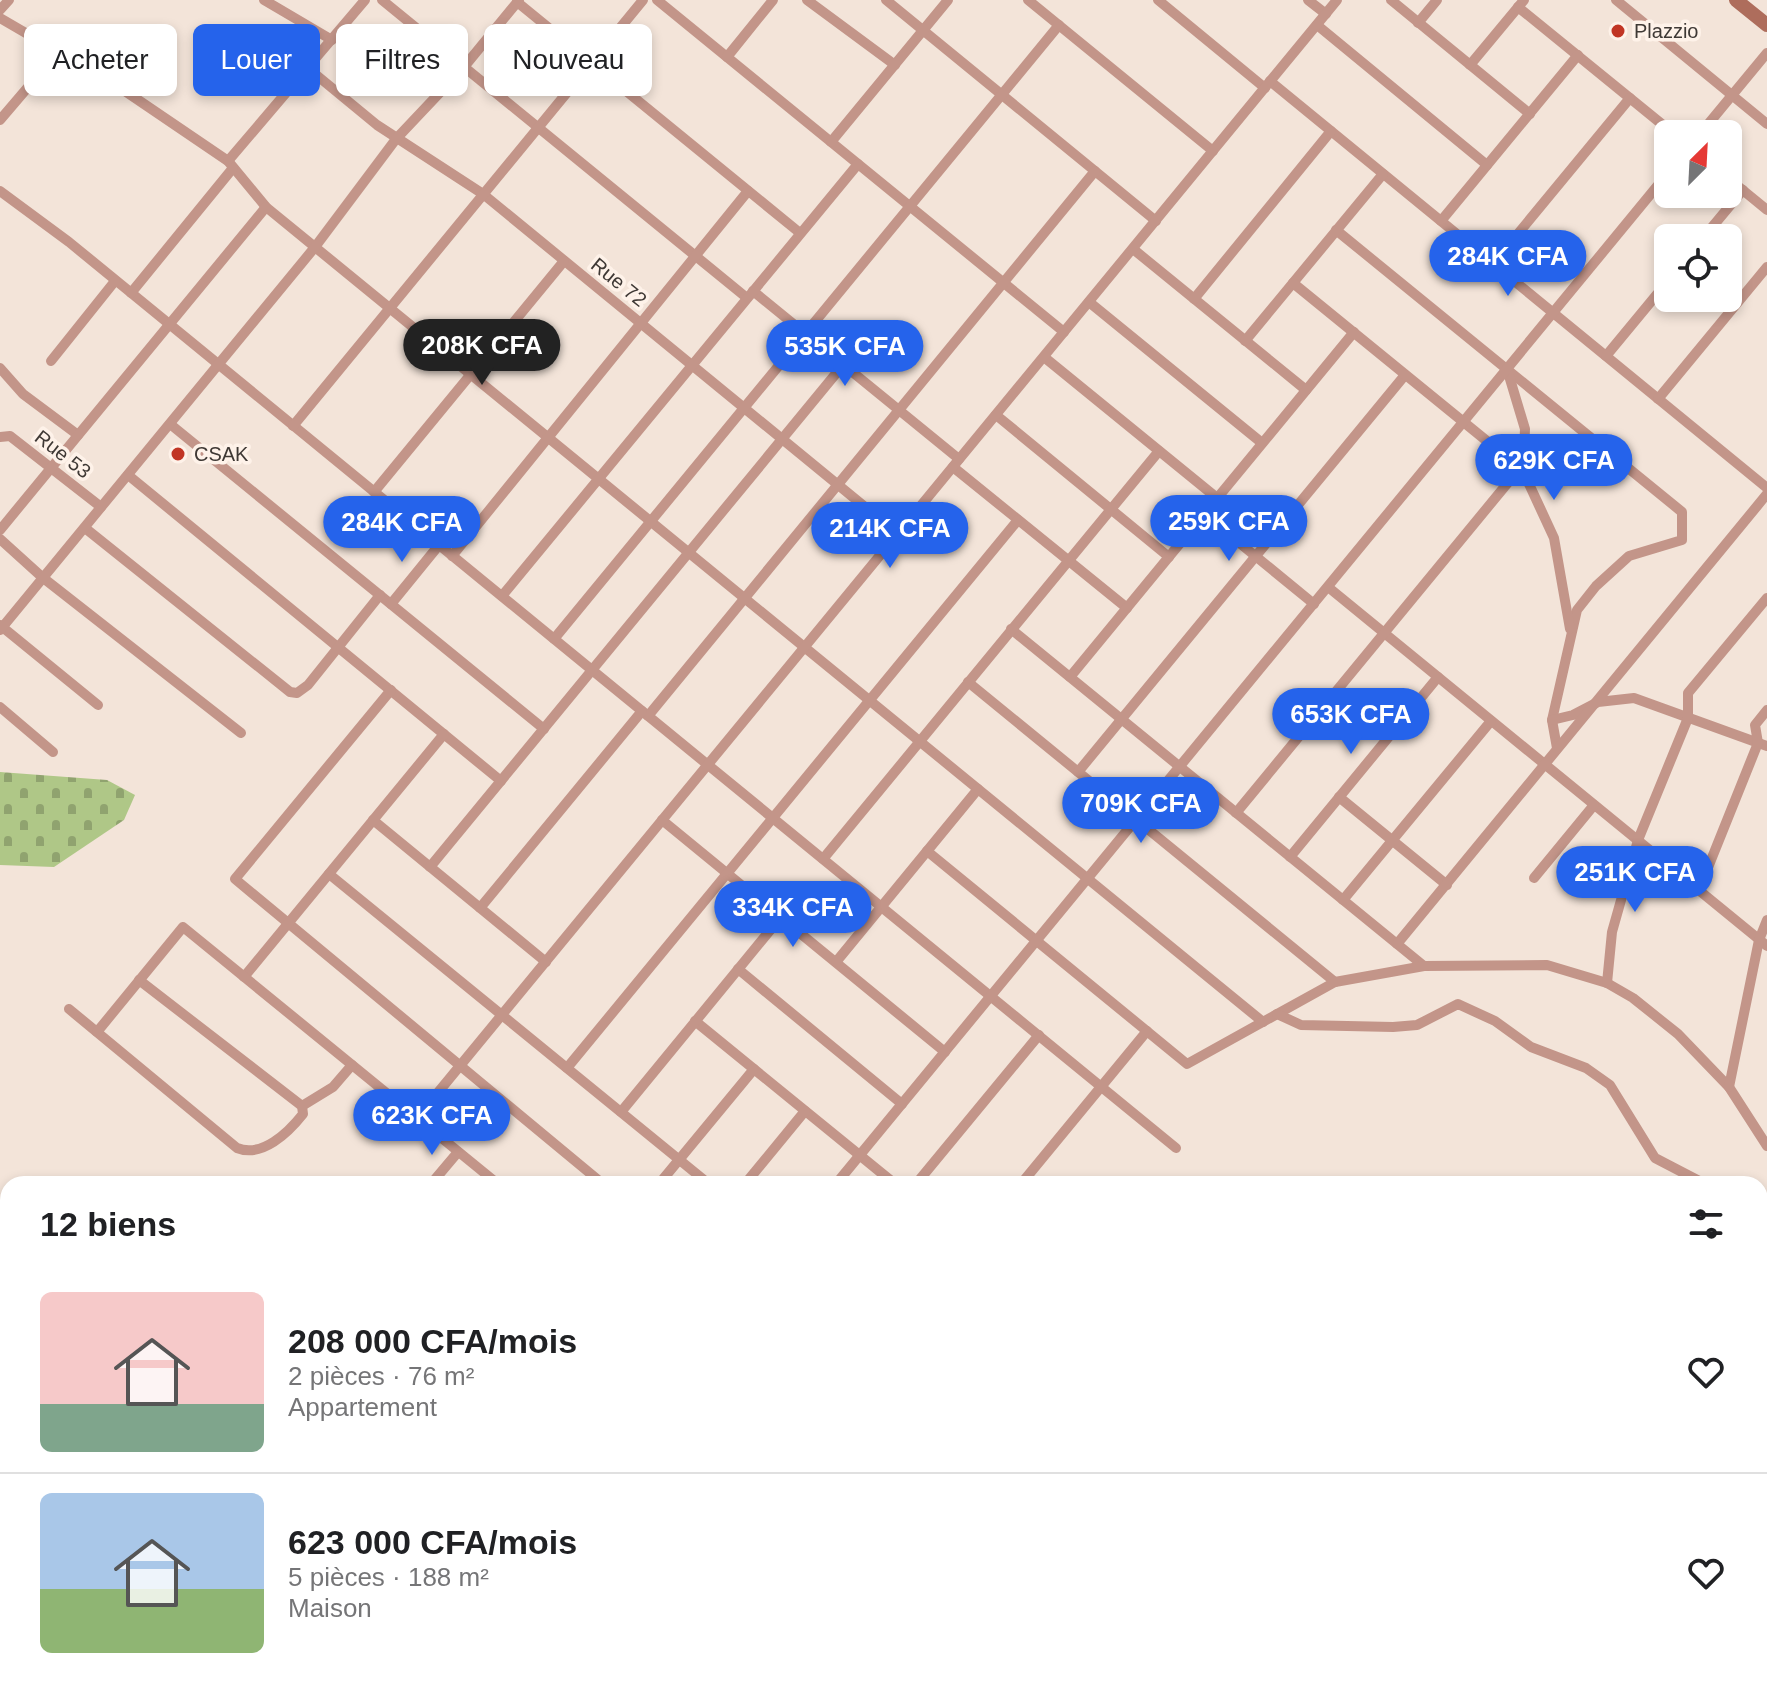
<!DOCTYPE html>
<html lang="fr">
<head>
<meta charset="utf-8">
<style>
  body { margin:0; font-family:Helvetica,sans-serif; background:#f6f6f6; color:#202124; height:100vh; display:flex; flex-direction:column; font-size:30px; white-space:nowrap }
  * { box-sizing:border-box; margin:0 }
  p { font-size:26px; color:#757577 }
  .icon { flex:none; width:44px; height:44px; fill:none; stroke:currentColor; stroke-width:2; stroke-linecap:round; stroke-linejoin:round }
  .map { position:relative; flex:1; overflow:hidden }
  .side { position:absolute; left:0px; top:1176px; width:1768px; height:514px; display:flex; flex-direction:column; background:#fff; border-radius:24px 24px 0 0; box-shadow:0 4px 12px #0003 }
  .side>* { flex:none }
  .banner { position:absolute; left:24px; top:24px; width:800px; height:72px; display:flex; gap:16px }
  .needle { width:52px; rotate:24deg }
  .tools { position:absolute; left:1654px; top:120px; display:grid; gap:16px }
  .tools a { display:grid; place-items:center; width:88px; height:88px; border-radius:12px; background:#fff; box-shadow:0 4px 12px #0003; font-size:40px }
  .price { position:absolute; translate:-50% -68px; padding:0 18px; border-radius:28px; background:#2563eb; color:#fff; font-size:26px; line-height:52px; filter:drop-shadow(0 2px 4px #0008) }
  .price::after { content:''; position:absolute; left:50%; top:48px; width:24px; height:18px; margin-left:-12px; background:inherit; clip-path:polygon(0 0,100% 0,50% 100%) }
  .price.selected { background:#222; color:#fff }
  ul { padding:0; list-style:none }
  li { display:flex; align-items:center; gap:24px; height:200px; padding:0 40px }
  li+li { border-top:2px solid #e0e0e0 }
  li span { display:grid; place-items:center; flex:none; width:224px; height:160px; border-radius:12px; color:#555 }
  li>.icon { margin-inline-start:auto }
  span .icon { width:96px; height:96px; fill:#fffc; stroke-width:1 }
  li b { font-size:34px }
  h2 { display:flex; justify-content:space-between; align-items:center; height:96px; padding:0 40px; font-size:34px }
  .tag { padding:0 28px; border-radius:12px; background:#fff; box-shadow:0 4px 12px #0003; font-size:28px; line-height:72px }
  .tag.selected { background:#2563eb; color:#fff }
  .map>svg:first-child { display:block }
  .cemetery { fill:url(#cemetery-stones) }
  .lines { fill:none; stroke-linecap:round; stroke-linejoin:round }
  .stream { stroke:#3babc0; stroke-width:3 }
  .street { stroke:#c39589; stroke-width:10 }
  .secondary { stroke:#ae6d5c; stroke-width:14 }
  .poi-dot { fill:#c13524; stroke:#fef2e9; stroke-width:3 }
  .labels { text-anchor:middle; stroke-width:7; stroke-linejoin:round; paint-order:stroke }
  .poi-label { font-size:20px; fill:#3f3935; stroke:#fef2e9; text-anchor:start }
  .street-label { font-size:20px; fill:#3f3935; stroke:#fef2e9 }
</style>
</head>
<body>
<div class="map">
<svg width="1767" height="1689" viewBox="0 0 1767 1689">
  <defs>
    <pattern id="cemetery-stones" width="16" height="16" patternUnits="userSpaceOnUse" patternTransform="scale(2)"><rect width="16" height="16" fill="#afc787"/><path d="M2 7V4a2 2 0 0 1 4 0v3zM10 15v-3a2 2 0 0 1 4 0v3z" fill="#90a36f"/></pattern>
  </defs>
  <rect width="100%" height="100%" fill="#f3e4d9"/>
  <!-- cemetery -->
  <polygon class="cemetery" points="0,772 107,780 135,795 124,820 54,867 0,865"/>
  <g class="lines">
    <!-- stream -->
    <g class="stream">
      <polyline points="0,1334 8,1345"/>
      <polyline points="135,1682 139,1689"/>
    </g>
    <!-- street -->
    <g class="street">
      <polyline points="264,0 332,40"/>
      <polyline points="382,0 747,298"/>
      <polyline points="657,0 1064,332"/>
      <polyline points="807,0 895,65"/>
      <polyline points="886,0 1156,221"/>
      <polyline points="1028,0 1213,151"/>
      <polyline points="1158,0 1265,88"/>
      <polyline points="1308,0 1326,14"/>
      <polyline points="1391,0 1530,114"/>
      <polyline points="1616,0 1767,124"/>
      <polyline points="517,2 800,233"/>
      <polyline points="1518,7 1674,134"/>
      <polyline points="0,10 9,0"/>
      <polyline points="0,18 122,89 228,161 266,207 1263,1022"/>
      <polyline points="1418,23 1437,0"/>
      <polyline points="1317,25 1487,165"/>
      <polyline points="727,57 773,0"/>
      <polyline points="1470,65 1524,0"/>
      <polyline points="309,69 377,125 483,194 898,534"/>
      <polyline points="1270,81 1767,488"/>
      <polyline points="0,120 58,52"/>
      <polyline points="1700,134 1767,53"/>
      <polyline points="831,142 948,0"/>
      <polyline points="228,161 365,0"/>
      <polyline points="1728,178 1767,210"/>
      <polyline points="0,191 69,242 1176,1148"/>
      <polyline points="1441,221 1578,55"/>
      <polyline points="1336,230 1682,512 1682,540 1629,556 1596,586 1577,610 1552,720 1557,748"/>
      <polyline points="1703,238 1743,190"/>
      <polyline points="1133,249 1306,390"/>
      <polyline points="1493,264 1630,98"/>
      <polyline points="753,291 959,459"/>
      <polyline points="131,293 233,168"/>
      <polyline points="1194,299 1331,131"/>
      <polyline points="1089,302 1262,443"/>
      <polyline points="1245,341 1383,174"/>
      <polyline points="1606,356 1668,281"/>
      <polyline points="1044,357 1217,498"/>
      <polyline points="51,361 115,281"/>
      <polyline points="0,368 23,394 78,435"/>
      <polyline points="1507,369 1525,429 1523,471 1554,538 1570,629"/>
      <polyline points="1658,399 1767,267"/>
      <polyline points="996,415 1169,557"/>
      <polyline points="170,424 544,729"/>
      <polyline points="293,426 643,0"/>
      <polyline points="0,437 10,436 101,507"/>
      <polyline points="953,467 1127,608"/>
      <polyline points="128,475 501,781"/>
      <polyline points="374,492 564,261"/>
      <polyline points="1204,514 1314,604"/>
      <polyline points="85,528 290,692 297,693 308,685 380,595"/>
      <polyline points="0,530 266,207"/>
      <polyline points="0,539 42,577 241,733"/>
      <polyline points="452,556 748,191"/>
      <polyline points="1328,587 1767,946"/>
      <polyline points="502,596 858,164"/>
      <polyline points="391,604 439,545"/>
      <polyline points="0,625 98,705"/>
      <polyline points="1011,629 1424,966"/>
      <polyline points="0,630 315,247 396,139 464,67 519,0"/>
      <polyline points="554,639 1059,25"/>
      <polyline points="1070,677 1354,332"/>
      <polyline points="968,682 1335,982"/>
      <polyline points="391,690 235,879 603,1184"/>
      <polyline points="0,707 53,752"/>
      <polyline points="648,716 1095,171"/>
      <polyline points="1552,720 1573,715 1598,702 1634,698 1767,746"/>
      <polyline points="1078,772 1405,375"/>
      <polyline points="1339,797 1447,885"/>
      <polyline points="1236,813 1520,468 1293,283"/>
      <polyline points="373,820 546,962"/>
      <polyline points="662,820 945,1052"/>
      <polyline points="927,851 1187,1064 1335,982 1424,966 1547,965 1607,983 1633,998 1678,1034 1729,1087 1767,1146"/>
      <polyline points="1290,857 1438,677"/>
      <polyline points="823,859 1159,451"/>
      <polyline points="430,867 843,365"/>
      <polyline points="329,874 709,1184"/>
      <polyline points="1534,878 1594,805"/>
      <polyline points="1699,890 1758,743 1755,725 1767,710"/>
      <polyline points="1343,900 1491,721"/>
      <polyline points="480,908 642,711"/>
      <polyline points="1397,944 1767,494"/>
      <polyline points="836,962 978,789"/>
      <polyline points="738,969 902,1104"/>
      <polyline points="244,977 444,734"/>
      <polyline points="1607,983 1612,932 1638,840 1688,718 1688,693 1767,598"/>
      <path d="M69 1009 237 1148C262 1158 288 1133 303 1114L302 1106 139 980"/>
      <polyline points="1277,1014 1301,1025 1393,1027 1417,1025 1458,1004 1495,1021 1531,1047 1586,1068 1610,1085 1655,1158 1705,1184"/>
      <polyline points="695,1021 895,1184"/>
      <polyline points="97,1032 183,927 498,1184"/>
      <polyline points="567,1068 1018,520"/>
      <polyline points="1729,1087 1759,940 1767,920"/>
      <polyline points="302,1106 333,1087 352,1065"/>
      <polyline points="621,1112 781,917"/>
      <polyline points="417,1118 1337,0"/>
      <polyline points="431,1184 458,1152"/>
      <polyline points="659,1184 754,1069"/>
      <polyline points="745,1184 805,1111"/>
      <polyline points="836,1184 1668,173"/>
      <polyline points="916,1184 1039,1035"/>
      <polyline points="1021,1184 1147,1031"/>
      <polyline points="1760,1223 1767,1228"/>
      <polyline points="989,1682 1008,1689"/>
      <polyline points="259,1689 261,1682"/>
      <polyline points="327,1689 329,1682"/>
      <polyline points="409,1689 412,1682"/>
      <polyline points="480,1689 482,1682"/>
      <polyline points="751,1689 752,1682"/>
    </g>
    <!-- secondary -->
    <polyline class="secondary" points="1736,0 1767,25"/>
  </g>
  <!-- markers -->
  <g class="poi-dot">
    <circle cx="1618" cy="31" r="8"/>
    <circle cx="178" cy="454" r="8"/>
  </g>
  <g class="labels">
    <!-- poi labels -->
    <g class="poi-label">
      <text x="1634" y="38">Plazzio</text>
      <text x="194" y="461">CSAK</text>
    </g>
    <!-- street labels -->
    <g class="street-label">
      <text transform="translate(619 282) rotate(39)" y="7">Rue 72</text>
      <text transform="translate(63 454) rotate(38)" y="7">Rue 53</text>
    </g>
  </g>
</svg>
<div class="tools">
<a><svg class="needle" viewBox="-14 -14 28 28"><path d="M0-13l5 13h-10z" fill="#e53935"/><path d="M0 13l5-13h-10z" fill="#757577"/></svg></a>
<a><svg class="icon" aria-label="locate" viewBox="0 0 24 24"><circle cx="12" cy="12" r="6"/><path d="M12 2v4M12 18v4M2 12h4M18 12h4"/></svg></a>
</div>
<b class="price" style="left:1508px;top:298px">284K CFA</b>
<b class="price selected" style="left:482px;top:387px">208K CFA</b>
<b class="price" style="left:845px;top:388px">535K CFA</b>
<b class="price" style="left:1554px;top:502px">629K CFA</b>
<b class="price" style="left:1229px;top:563px">259K CFA</b>
<b class="price" style="left:402px;top:564px">284K CFA</b>
<b class="price" style="left:890px;top:570px">214K CFA</b>
<b class="price" style="left:1351px;top:756px">653K CFA</b>
<b class="price" style="left:1141px;top:845px">709K CFA</b>
<b class="price" style="left:1635px;top:914px">251K CFA</b>
<b class="price" style="left:793px;top:949px">334K CFA</b>
<b class="price" style="left:432px;top:1157px">623K CFA</b>
<div class="banner">
<a class="tag">Acheter</a>
<a class="tag selected">Louer</a>
<a class="tag">Filtres</a>
<a class="tag">Nouveau</a>
</div>
<section class="side">
<h2>12 biens<svg class="icon" aria-label="filters" viewBox="0 0 24 24"><path d="M4 7h16M4 17h16"/><circle cx="9" cy="7" r="2"/><circle cx="15" cy="17" r="2"/></svg></h2>
<ul>
<li><span style="background:linear-gradient(#f6c9c9 70%,#7fa58c 0)"><svg class="icon" aria-label="home" viewBox="0 0 24 24"><path d="M3 11l9-7 9 7M6 9v11h12V9"/></svg></span><div><b>208 000 CFA/mois</b><p>2 pièces · 76 m²</p><p>Appartement</p></div><svg class="icon" aria-label="heart" viewBox="0 0 24 24"><path d="M12 20l-8-8c-3-5 5-10 8-4 3-6 11-1 8 4z"/></svg></li>
<li><span style="background:linear-gradient(#a9c7e8 60%,#8fb573 0)"><svg class="icon" aria-label="home" viewBox="0 0 24 24"><path d="M3 11l9-7 9 7M6 9v11h12V9"/></svg></span><div><b>623 000 CFA/mois</b><p>5 pièces · 188 m²</p><p>Maison</p></div><svg class="icon" aria-label="heart" viewBox="0 0 24 24"><path d="M12 20l-8-8c-3-5 5-10 8-4 3-6 11-1 8 4z"/></svg></li>
</ul>
</section>
</div>
</body>
</html>
